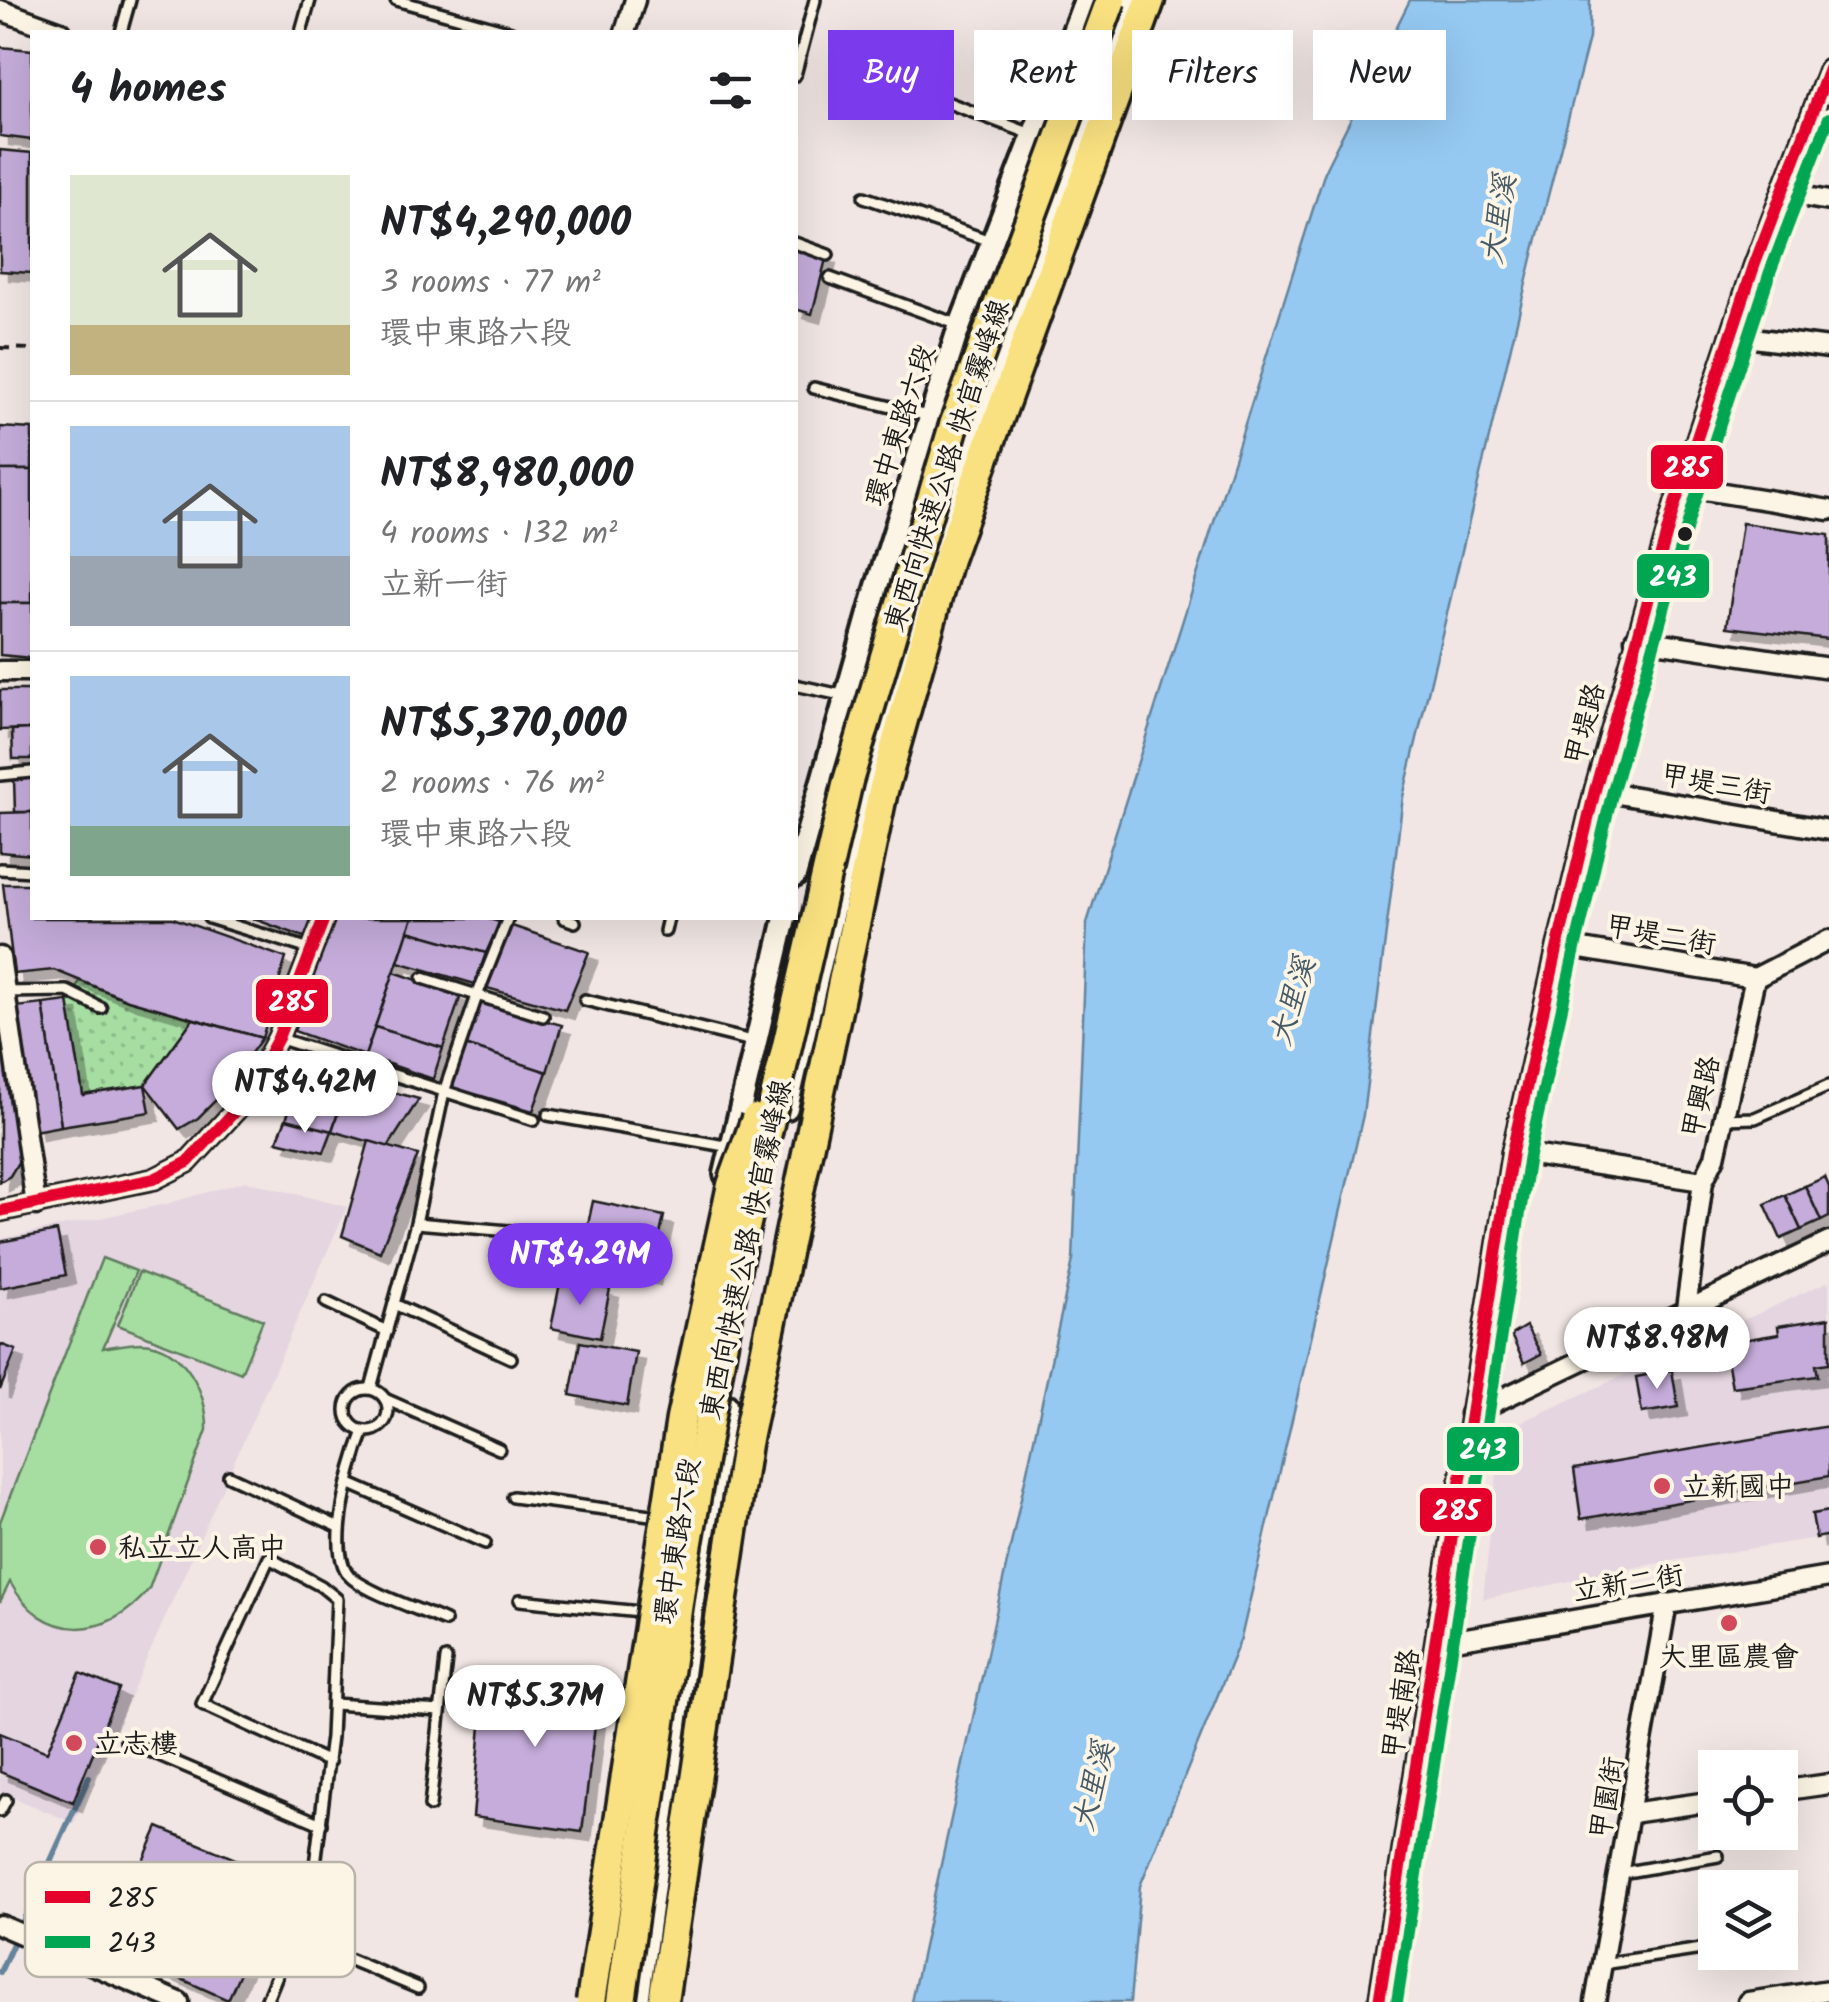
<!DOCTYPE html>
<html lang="en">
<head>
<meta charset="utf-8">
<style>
  body { margin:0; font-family:Kalam,"LXGW WenKai TC",sans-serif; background:#f2f2f2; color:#202124; height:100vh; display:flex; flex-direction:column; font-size:38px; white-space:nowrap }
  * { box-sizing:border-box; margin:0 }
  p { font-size:32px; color:#757577 }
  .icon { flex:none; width:55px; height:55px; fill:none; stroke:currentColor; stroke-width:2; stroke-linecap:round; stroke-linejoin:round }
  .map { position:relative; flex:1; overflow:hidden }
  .drawer { position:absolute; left:30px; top:30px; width:768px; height:890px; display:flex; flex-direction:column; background:#fff; border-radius:0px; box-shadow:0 10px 40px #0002 }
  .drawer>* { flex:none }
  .banner { position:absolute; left:828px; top:30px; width:850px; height:90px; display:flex; gap:20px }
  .fabs { position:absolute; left:1698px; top:1750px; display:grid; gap:20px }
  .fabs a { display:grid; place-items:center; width:100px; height:100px; border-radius:0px; background:#fff; box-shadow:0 10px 40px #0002; font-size:50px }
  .price { position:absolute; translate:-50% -85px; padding:0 22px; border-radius:35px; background:#fff; color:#222; font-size:32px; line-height:65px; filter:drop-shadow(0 2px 5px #0008) }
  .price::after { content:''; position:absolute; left:50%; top:60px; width:30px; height:22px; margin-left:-15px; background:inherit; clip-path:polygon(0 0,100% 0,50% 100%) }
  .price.current { background:#7c3aed; color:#fff }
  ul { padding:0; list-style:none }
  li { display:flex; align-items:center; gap:30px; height:250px; padding:0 40px }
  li+li { border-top:2px solid #e0e0e0 }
  li span { display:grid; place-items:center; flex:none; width:280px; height:200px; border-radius:0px; color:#555 }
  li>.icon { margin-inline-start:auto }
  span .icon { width:120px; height:120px; fill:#fffc; stroke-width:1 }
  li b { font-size:42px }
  h2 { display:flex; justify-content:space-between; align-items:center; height:120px; padding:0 40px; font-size:42px }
  .pill { padding:0 35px; border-radius:0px; background:#fff; box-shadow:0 10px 40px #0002; font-size:35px; line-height:90px }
  .pill.current { background:#7c3aed; color:#fff }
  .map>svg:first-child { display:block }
  .built { fill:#e4d5e0 }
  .park { fill:url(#park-dots); stroke:#617d5f; stroke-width:2.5 }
  .pitch { fill:#a6dea2; stroke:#617d5f; stroke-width:2.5 }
  .water { fill:#95c9f2; stroke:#65849c; stroke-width:2.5 }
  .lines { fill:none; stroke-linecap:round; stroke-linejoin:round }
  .stream { stroke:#65849c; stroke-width:6 }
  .building { fill:#c5acda; stroke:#1c1c1c; stroke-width:2.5; filter:url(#shadow) }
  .service-casing { stroke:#1c1c1c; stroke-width:16 }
  .minor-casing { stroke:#1c1c1c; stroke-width:25 }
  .tertiary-casing { stroke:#1c1c1c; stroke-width:28 }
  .trunk-casing { stroke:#1c1c1c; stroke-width:35 }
  .path { stroke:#1c1c1c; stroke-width:4; stroke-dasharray:10 8; stroke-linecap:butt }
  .service { stroke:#fcf5e5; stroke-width:9 }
  .minor { stroke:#fcf5e5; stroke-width:18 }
  .tertiary { stroke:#fcf5e5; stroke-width:20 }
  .trunk { stroke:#f9e181; stroke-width:28 }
  .trunk-bridge-casing { stroke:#1c1c1c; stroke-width:35; stroke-linecap:butt }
  .trunk-bridge { stroke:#f9e181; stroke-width:28 }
  .bus-1-casing { stroke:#fcf5e5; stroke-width:20 }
  .bus-2-casing { stroke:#fcf5e5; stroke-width:20 }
  .bus-1 { stroke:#e4002b; stroke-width:12 }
  .bus-2 { stroke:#00a651; stroke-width:12 }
  .bus-dot { fill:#1c1c1c; stroke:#fcf5e5; stroke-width:4 }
  .poi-dot { fill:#d1495b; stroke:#fcf5e5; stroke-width:4 }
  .labels { text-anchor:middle; stroke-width:8; stroke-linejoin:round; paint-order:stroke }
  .street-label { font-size:28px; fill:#1c1c1c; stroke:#fcf5e5 }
  .poi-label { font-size:28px; fill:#1c1c1c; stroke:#fcf5e5; text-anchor:start }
  .water-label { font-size:30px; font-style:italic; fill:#465967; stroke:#fcf5e5 }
  .key { fill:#fcf5e5; stroke:#b9b4a9; stroke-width:2.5 }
  .key-label { font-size:28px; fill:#1c1c1c }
  .line-badge { stroke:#fcf5e5; stroke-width:4 }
  .badge-label { font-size:28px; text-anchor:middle; font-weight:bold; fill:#fff }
</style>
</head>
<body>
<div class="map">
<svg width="1829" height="2002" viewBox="0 0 1829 2002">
  <defs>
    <pattern id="park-dots" width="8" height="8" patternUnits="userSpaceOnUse" patternTransform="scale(2.5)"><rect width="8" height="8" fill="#a6dea2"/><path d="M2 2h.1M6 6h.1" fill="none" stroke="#8ebe8b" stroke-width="1.8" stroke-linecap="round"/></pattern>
    <filter id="shadow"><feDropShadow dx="9" dy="9" stdDeviation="0" flood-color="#0004"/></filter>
  </defs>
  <rect width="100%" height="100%" fill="#f1e6e3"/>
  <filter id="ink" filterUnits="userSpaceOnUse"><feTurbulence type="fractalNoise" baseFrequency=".01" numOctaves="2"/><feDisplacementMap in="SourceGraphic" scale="20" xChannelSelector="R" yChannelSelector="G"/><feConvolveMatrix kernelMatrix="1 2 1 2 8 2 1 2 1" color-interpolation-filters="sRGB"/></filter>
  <g filter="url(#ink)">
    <!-- built -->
    <g class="built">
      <polygon points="246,1181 347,1207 74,1823 0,1792 0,1239 166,1204"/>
      <polygon points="1829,1281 1829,1536 1647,1565 1483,1599 1501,1437 1511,1427"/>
    </g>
    <!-- park -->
    <polygon class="park" points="80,981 128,1000 193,1019 145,1085 83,1095 68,1001"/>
    <!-- pitch -->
    <g class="pitch">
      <path d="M102 1258 136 1271 103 1348C115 1346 129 1343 142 1343 184 1345 208 1393 207 1430L149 1589C108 1641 43 1643 10 1582L0 1602V1522Z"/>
      <polygon points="139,1272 263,1320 241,1373 118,1325"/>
    </g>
    <!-- water -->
    <polygon class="water" points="1410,0 1590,0 1589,38 1534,250 1403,797 1363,1115 1241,1638 1140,1886 1130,2002 911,2002 1073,1260 1087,923 1326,168"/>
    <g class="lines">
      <!-- stream -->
      <polyline class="stream" points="0,1972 89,1777"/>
    </g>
    <!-- building -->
    <g class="building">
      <polygon points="0,47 32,50 32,140 0,136"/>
      <polygon points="0,150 32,153 32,273 0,271"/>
      <polygon points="795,248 827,255 812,314 795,309"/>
      <polygon points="0,427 32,429 32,470 0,470"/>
      <rect x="0" y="470" width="32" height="133"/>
      <polygon points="1742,523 1829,535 1829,639 1727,627"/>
      <polygon points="0,603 32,603 32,658 0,655"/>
      <polygon points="0,690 32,690 32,729 0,730"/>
      <polygon points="32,729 32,759 13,759 12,730"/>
      <polygon points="32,778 32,812 15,812 14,779"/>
      <polygon points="32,812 32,855 0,852 0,813"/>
      <polygon points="3,884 32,884 32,918 173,918 286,958 262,1038 128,1000 54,970 14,974"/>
      <polygon points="251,918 313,918 307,938"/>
      <polygon points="334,918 413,918 365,1056 294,1031"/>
      <polygon points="413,918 485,918 500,922 486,953 408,931"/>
      <polygon points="509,925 589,952 565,1010 487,988"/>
      <polygon points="408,931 486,953 475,984 398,962"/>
      <polygon points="394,972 461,995 443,1048 375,1027"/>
      <polygon points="68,1001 83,1095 145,1085 150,1112 61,1126 43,1004"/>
      <polygon points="481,1003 562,1025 547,1072 465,1045"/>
      <polygon points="43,1004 61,1126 34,1131 15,1007"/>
      <polygon points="193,1019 262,1038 218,1098 198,1118 179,1129 145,1085"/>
      <polygon points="375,1027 443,1048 433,1079 365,1056"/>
      <polygon points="465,1045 547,1072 533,1111 447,1086"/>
      <polygon points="3,1052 20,1159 10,1176 0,1182 0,1053"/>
      <polygon points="305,1068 349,1080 332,1131 286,1119"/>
      <polygon points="349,1080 419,1099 388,1147 332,1131"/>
      <polygon points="286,1119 332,1131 324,1152 277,1141"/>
      <polygon points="369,1141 418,1155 380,1252 342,1236"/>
      <polygon points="1825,1177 1829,1187 1829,1217 1821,1221 1805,1186"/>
      <polygon points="1805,1186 1821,1221 1801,1230 1785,1195"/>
      <polygon points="1785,1195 1801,1230 1781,1239 1765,1204"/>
      <polygon points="593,1201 664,1216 651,1276 580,1261"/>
      <polygon points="57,1231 66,1275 0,1288 0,1242"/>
      <polygon points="561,1278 610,1289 600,1338 551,1328"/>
      <polygon points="1829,1318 1829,1363 1816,1365 1818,1376 1732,1387 1724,1343 1779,1334 1778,1326"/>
      <polygon points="1526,1326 1541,1354 1524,1363 1511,1335"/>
      <polygon points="580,1342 636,1352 627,1406 570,1395"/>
      <polygon points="0,1344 16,1350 0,1390"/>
      <polygon points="1672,1370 1678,1407 1642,1413 1636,1377"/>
      <polygon points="1829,1426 1829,1476 1581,1519 1574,1469"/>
      <polygon points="1829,1511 1829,1535 1816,1538 1812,1514"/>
      <polygon points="486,1669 600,1684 582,1832 473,1817"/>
      <polygon points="80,1673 119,1689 73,1802 0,1772 0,1733 47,1752"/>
      <polygon points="158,1827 281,1878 228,2000 106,1945"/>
    </g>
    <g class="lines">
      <!-- service casing -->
      <g class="service-casing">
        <g id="service">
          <polyline points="396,0 511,32"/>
          <polyline points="121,32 130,0"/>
          <polyline points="301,32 310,0"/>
          <polyline points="795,75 815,0"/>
          <polyline points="893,82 1034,135"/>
          <polyline points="864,197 993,242"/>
          <polyline points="795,243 828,255"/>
          <polyline points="830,278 959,325"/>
          <polyline points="814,388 928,416"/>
          <polyline points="795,685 846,696"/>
          <polyline points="0,775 32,772"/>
          <polyline points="0,869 32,871"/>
          <polyline points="209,918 313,950"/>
          <polyline points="564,918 575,922"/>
          <polyline points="665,931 668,918"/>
          <polyline points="423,978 543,1016"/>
          <polyline points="3,992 67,991 101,1008"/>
          <polyline points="585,1000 756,1042"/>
          <polyline points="278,1038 534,1120"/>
          <polyline points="548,1115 731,1147"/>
          <polyline points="1723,1119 1755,1118 1829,1086"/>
          <polyline points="416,1223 522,1232"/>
          <polyline points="326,1302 387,1331"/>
          <polyline points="394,1304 511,1358"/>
          <polyline points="371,1388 416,1223 444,1092 478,993 508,918"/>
          <circle cx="367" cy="1410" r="21"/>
          <polyline points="385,1399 499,1449"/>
          <path d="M364 1431C352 1462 323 1557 353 1579 374 1595 419 1609 445 1621"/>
          <polyline points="229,1476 339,1527"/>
          <polyline points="350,1484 485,1543"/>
          <polyline points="513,1497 658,1516"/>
          <polyline points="520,1600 640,1612"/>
          <polyline points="333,1704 440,1711"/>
          <polyline points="126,1741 321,1824"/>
          <polyline points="430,1806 446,1659"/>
          <polyline points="0,1811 6,1800"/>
          <polyline points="1621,1873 1718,1856"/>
          <polyline points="293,1936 418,1988"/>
          <polyline points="1602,1964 1715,1947"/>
          <polyline points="266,2002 312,1889 331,1737 337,1599 321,1586 269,1558 202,1704 329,1762"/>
        </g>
      </g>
      <!-- minor casing -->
      <g class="minor-casing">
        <g id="minor">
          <polyline points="0,10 61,32"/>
          <polyline points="625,32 635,0"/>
          <polyline points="1783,193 1829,201"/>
          <polyline points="1731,335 1829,348"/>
          <polyline points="1680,486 1829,510"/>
          <polyline points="1635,639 1829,668"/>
          <polyline points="0,671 32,671"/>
          <polyline points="1595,790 1829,830"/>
          <polyline points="1558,945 1755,978"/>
          <polyline points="0,957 36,1205"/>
          <polyline points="1512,1152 1703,1181"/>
          <polyline points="0,1211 154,1179 188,1162 245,1100 278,1038 324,918"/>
          <polyline points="1686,1309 1703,1181 1715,1157 1755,978 1829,940"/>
          <polyline points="1470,1414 1829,1242"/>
          <polyline points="1437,1643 1829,1577"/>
          <polyline points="1780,1791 1829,1784"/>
          <polyline points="1631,1813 1715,1801"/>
          <polyline points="0,1925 179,2002"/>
          <polyline points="1379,2002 1512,1152 1558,945 1595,790 1675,504 1754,266 1829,69"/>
          <polyline points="1595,2002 1667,1603"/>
          <polyline points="1748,2002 1829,1990"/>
        </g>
      </g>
      <!-- tertiary casing -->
      <g class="tertiary-casing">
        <g id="tertiary">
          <polyline points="795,876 876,589 956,336 1085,0"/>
          <polyline points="787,1108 862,787 932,546 1129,0"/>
          <polyline points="725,1174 785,918"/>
          <polyline points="638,2002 696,1580 726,1405"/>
        </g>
      </g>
      <!-- trunk casing -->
      <g class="trunk-casing">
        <polyline id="trunk" points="663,2002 746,1444 883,791 948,559 1150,0"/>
      </g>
      <!-- path -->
      <polyline class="path" points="0,348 32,349"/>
      <!-- service -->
      <use href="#service" class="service"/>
      <!-- minor -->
      <use href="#minor" class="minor"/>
      <!-- tertiary -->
      <use href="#tertiary" class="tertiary"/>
      <!-- trunk -->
      <use href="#trunk" class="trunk"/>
      <!-- trunk-bridge casing -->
      <g class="trunk-bridge-casing">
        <g id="trunk-bridge">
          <polyline points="591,2002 681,1419 732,1185 756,1119"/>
          <polyline points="621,2002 681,1582 736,1267 848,781 954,425 1111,0"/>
        </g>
      </g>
      <!-- trunk-bridge -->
      <use href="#trunk-bridge" class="trunk-bridge"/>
      <!-- bus-1 casing -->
      <g class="bus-1-casing">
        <g id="bus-1">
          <polyline points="0,1211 154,1179 188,1162 245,1100 278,1038 324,918"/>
          <polyline points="1379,2002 1512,1152 1558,945 1595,790 1675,504 1754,266 1829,69"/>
        </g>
      </g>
      <!-- bus-2 casing -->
      <g class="bus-2-casing">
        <polyline id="bus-2" points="1397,2002 1529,1155 1575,949 1612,794 1692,509 1770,272 1829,118"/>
      </g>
      <!-- bus-1 -->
      <use href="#bus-1" class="bus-1"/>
      <!-- bus-2 -->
      <use href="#bus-2" class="bus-2"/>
    </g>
  </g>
  <!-- markers -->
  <circle class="bus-dot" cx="1685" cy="534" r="9"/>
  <g class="poi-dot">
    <circle cx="1662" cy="1486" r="10"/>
    <circle cx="98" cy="1547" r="10"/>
    <circle cx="1729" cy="1623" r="10"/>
    <circle cx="74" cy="1743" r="10"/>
  </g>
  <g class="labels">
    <!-- street labels -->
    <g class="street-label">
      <text transform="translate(899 425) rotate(-72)" y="10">環中東路六段</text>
      <text transform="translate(946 465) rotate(-72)" y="10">東西向快速公路 快官霧峰線</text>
      <text transform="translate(1584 724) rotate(-75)" y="10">甲堤路</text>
      <text transform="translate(1716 783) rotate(10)" y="10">甲堤三街</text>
      <text transform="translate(1661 934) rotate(10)" y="10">甲堤二街</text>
      <text transform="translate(1700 1097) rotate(-77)" y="10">甲興路</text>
      <text transform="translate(745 1249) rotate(-78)" y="10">東西向快速公路 快官霧峰線</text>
      <text transform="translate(676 1541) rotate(-81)" y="10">環中東路六段</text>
      <text transform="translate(1628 1582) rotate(-9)" y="10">立新二街</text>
      <text transform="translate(1400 1704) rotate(-81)" y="10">甲堤南路</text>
      <text transform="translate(1606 1798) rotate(-80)" y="10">甲園街</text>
    </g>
    <!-- poi labels -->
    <g class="poi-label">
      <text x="1682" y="1496">立新國中</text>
      <text x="118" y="1557">私立立人高中</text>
      <text x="1729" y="1666" text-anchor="middle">大里區農會</text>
      <text x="94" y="1753">立志樓</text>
    </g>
    <!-- water labels -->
    <g class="water-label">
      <text transform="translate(1498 219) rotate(-81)" y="10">大里溪</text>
      <text transform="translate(1292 1001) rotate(-73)" y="10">大里溪</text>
      <text transform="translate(1093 1786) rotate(-76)" y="10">大里溪</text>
    </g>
  </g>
  <!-- legend -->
  <rect x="25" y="1862" width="330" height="115" rx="15" class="key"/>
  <rect x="45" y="1891" width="45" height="12" fill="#e4002b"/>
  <rect x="45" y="1936" width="45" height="12" fill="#00a651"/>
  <g class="key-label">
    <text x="108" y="1907">285</text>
    <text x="108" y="1952">243</text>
  </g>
  <g class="line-badge">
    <rect x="1649" y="443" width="76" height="48" rx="10" fill="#e4002b"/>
    <rect x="1635" y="552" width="76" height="48" rx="10" fill="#00a651"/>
    <rect x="254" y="977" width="76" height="48" rx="10" fill="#e4002b"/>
    <rect x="1445" y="1425" width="76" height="48" rx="10" fill="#00a651"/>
    <rect x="1418" y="1486" width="76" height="48" rx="10" fill="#e4002b"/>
  </g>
  <g class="badge-label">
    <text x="1687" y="477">285</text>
    <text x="1673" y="586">243</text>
    <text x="292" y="1011">285</text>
    <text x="1483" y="1459">243</text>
    <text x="1456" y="1520">285</text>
  </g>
</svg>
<div class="fabs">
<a><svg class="icon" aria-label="locate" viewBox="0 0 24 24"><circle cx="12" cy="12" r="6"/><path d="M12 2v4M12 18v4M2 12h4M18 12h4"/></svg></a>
<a><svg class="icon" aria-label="layers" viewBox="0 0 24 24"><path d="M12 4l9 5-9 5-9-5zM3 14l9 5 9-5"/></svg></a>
</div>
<b class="price" style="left:305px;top:1136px">NT$4.42M</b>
<b class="price current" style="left:580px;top:1308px">NT$4.29M</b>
<b class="price" style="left:1657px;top:1392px">NT$8.98M</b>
<b class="price" style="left:535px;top:1750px">NT$5.37M</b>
<div class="banner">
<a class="pill current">Buy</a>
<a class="pill">Rent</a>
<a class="pill">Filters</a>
<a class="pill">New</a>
</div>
<section class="drawer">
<h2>4 homes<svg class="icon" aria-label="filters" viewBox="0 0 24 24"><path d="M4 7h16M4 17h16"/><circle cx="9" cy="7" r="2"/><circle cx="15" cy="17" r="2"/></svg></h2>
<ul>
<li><span style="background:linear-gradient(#dfe7d0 75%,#c2b280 0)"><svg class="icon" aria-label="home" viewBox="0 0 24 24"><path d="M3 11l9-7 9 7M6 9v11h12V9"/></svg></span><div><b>NT$4,290,000</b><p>3 rooms · 77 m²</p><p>環中東路六段</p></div></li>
<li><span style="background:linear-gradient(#a9c7e8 65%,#9aa5b1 0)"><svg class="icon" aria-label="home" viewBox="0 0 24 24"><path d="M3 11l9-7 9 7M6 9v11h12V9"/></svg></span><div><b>NT$8,980,000</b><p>4 rooms · 132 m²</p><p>立新一街</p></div></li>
<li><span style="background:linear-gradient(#a9c7e8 75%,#7fa58c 0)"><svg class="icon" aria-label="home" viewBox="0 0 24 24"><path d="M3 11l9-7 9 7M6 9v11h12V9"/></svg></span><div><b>NT$5,370,000</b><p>2 rooms · 76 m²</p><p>環中東路六段</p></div></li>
</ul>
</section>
</div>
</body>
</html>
